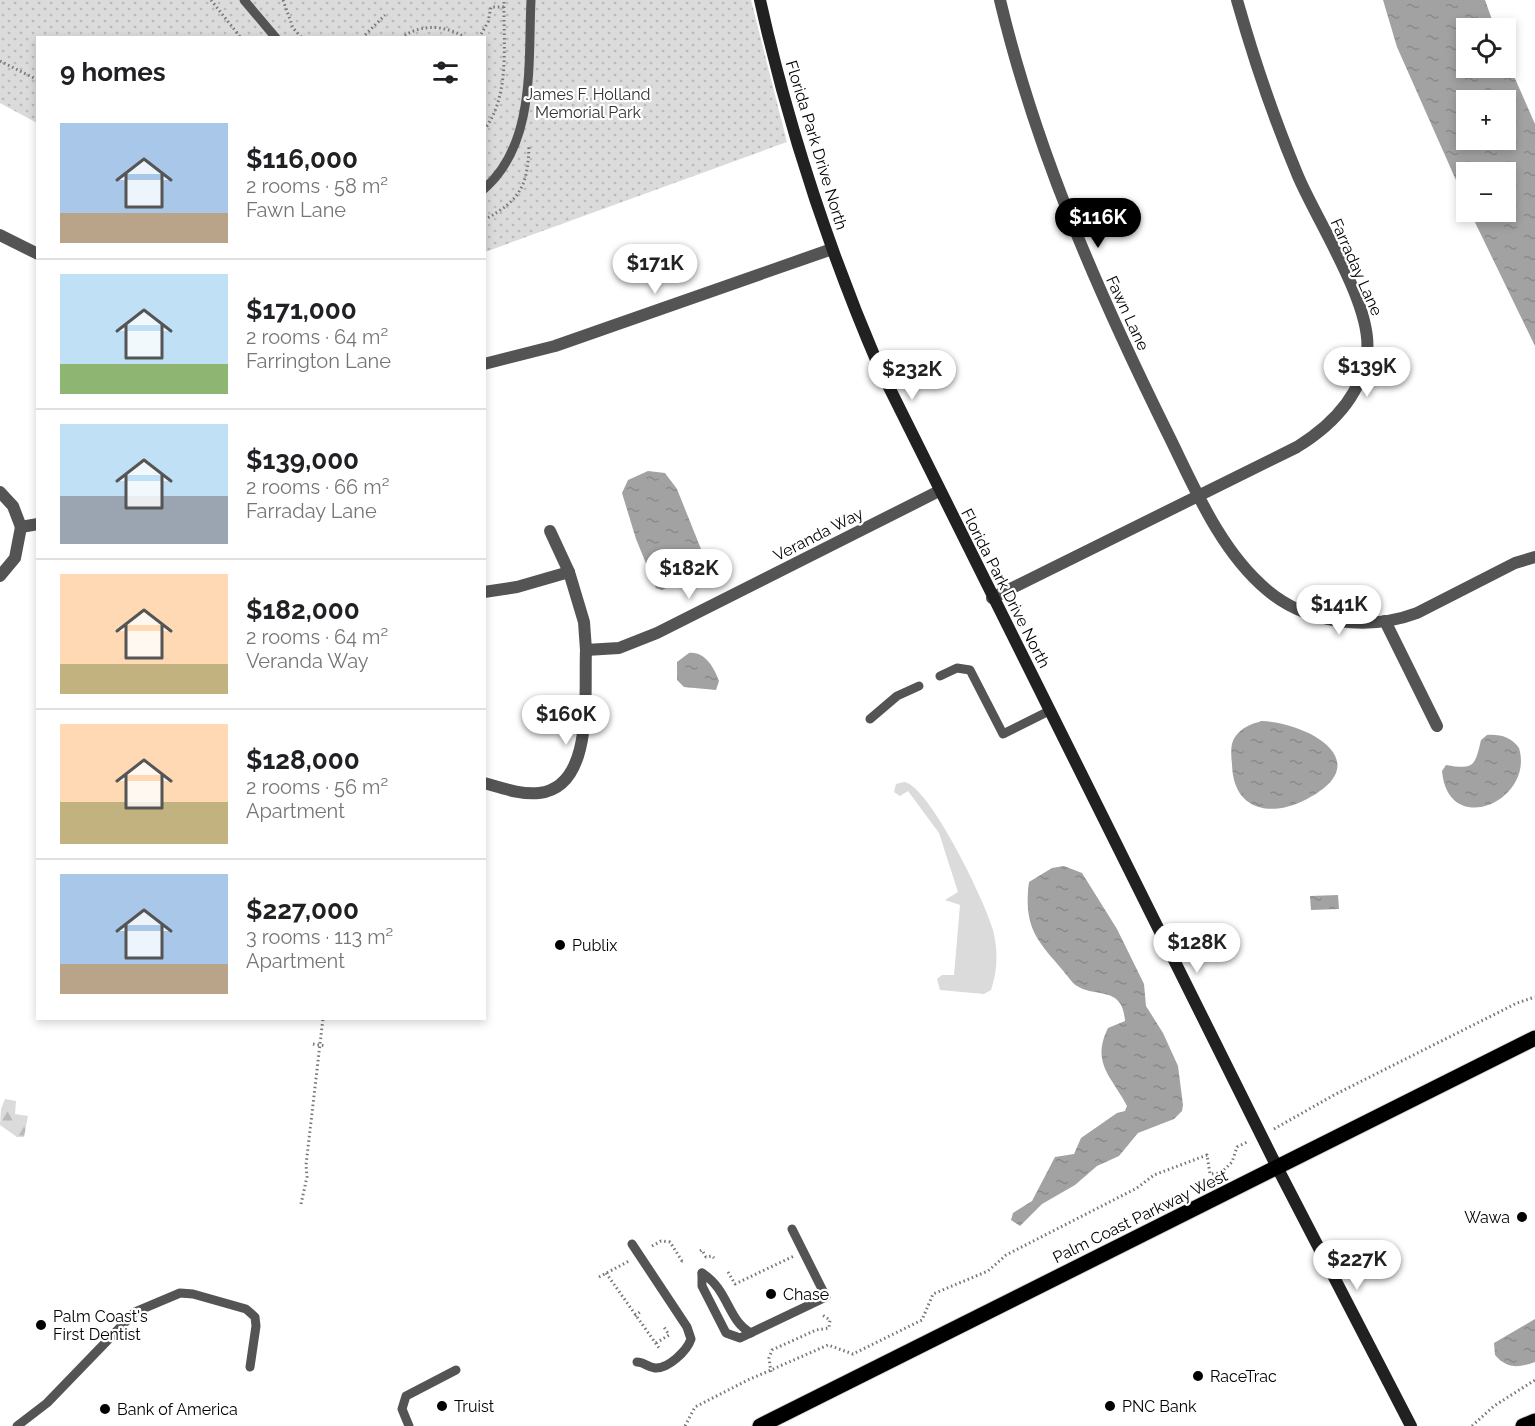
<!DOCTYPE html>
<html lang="en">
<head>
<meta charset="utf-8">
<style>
  body { margin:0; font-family:Raleway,sans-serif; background:#f2f2f2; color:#202124; height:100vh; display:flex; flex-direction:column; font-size:22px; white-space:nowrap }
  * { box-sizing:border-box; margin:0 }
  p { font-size:20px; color:#757577 }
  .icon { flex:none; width:33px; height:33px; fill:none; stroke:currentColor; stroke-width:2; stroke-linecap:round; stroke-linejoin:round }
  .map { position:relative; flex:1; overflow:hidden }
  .panel { position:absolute; left:36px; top:36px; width:450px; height:984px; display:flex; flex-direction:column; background:#fff; border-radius:0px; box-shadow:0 3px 9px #0003 }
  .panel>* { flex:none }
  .tools { position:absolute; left:1456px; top:18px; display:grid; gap:12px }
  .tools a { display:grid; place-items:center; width:60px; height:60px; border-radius:0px; background:#fff; box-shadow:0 3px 9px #0003; font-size:30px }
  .price { position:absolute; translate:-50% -51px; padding:0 14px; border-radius:21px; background:#fff; color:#222; font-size:20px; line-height:39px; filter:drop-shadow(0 2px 3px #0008) }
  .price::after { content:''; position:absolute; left:50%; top:36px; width:18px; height:14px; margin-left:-9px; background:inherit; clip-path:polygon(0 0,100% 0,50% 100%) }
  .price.selected { background:#000; color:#fff }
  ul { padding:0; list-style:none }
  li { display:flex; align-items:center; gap:18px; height:150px; padding:0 24px }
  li+li { border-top:2px solid #e0e0e0 }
  li span { display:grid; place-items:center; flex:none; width:168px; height:120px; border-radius:0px; color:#555 }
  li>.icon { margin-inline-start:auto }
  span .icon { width:72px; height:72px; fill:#fffc; stroke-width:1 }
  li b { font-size:26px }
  h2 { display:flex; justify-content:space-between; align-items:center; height:72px; padding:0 24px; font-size:26px }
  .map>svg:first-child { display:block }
  .grass { fill:#dbdbdb }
  .forest { fill:url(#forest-firs) }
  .park { fill:url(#park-dots) }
  .water { fill:url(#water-ripples); fill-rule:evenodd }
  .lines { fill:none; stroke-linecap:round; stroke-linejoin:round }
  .primary-casing { stroke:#dbdbdb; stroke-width:17 }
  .path { stroke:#767676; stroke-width:3; stroke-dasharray:1.5 3; stroke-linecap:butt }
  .lane { stroke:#545454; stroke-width:9 }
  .street { stroke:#545454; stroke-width:12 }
  .secondary { stroke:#212121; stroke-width:12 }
  .primary { stroke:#000; stroke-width:15 }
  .poi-dot { fill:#000; stroke:#fff; stroke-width:2 }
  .labels { text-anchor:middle; stroke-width:4.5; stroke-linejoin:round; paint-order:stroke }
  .park-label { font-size:16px; fill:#323232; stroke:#fff }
  .street-label { font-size:16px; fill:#000; stroke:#fff }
  .poi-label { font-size:16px; fill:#000; stroke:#fff; text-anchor:start }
</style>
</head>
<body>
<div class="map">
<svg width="1535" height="1426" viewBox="0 0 1535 1426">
  <defs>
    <pattern id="forest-firs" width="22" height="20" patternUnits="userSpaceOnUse" patternTransform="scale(1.5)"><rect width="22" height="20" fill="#dbdbdb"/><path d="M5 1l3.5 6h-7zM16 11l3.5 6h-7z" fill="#bababa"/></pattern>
    <pattern id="park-dots" width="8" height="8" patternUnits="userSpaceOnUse" patternTransform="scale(1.5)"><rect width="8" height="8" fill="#dbdbdb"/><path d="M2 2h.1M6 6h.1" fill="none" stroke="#bababa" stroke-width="1.8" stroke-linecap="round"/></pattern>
    <pattern id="water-ripples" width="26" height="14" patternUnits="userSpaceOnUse" patternTransform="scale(1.5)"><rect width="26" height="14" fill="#a2a2a2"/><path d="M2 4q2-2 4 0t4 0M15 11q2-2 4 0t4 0" fill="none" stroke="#8a8a8a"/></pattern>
  </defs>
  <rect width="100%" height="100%" fill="#fff"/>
  <!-- grass -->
  <path class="grass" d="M904 782C929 785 986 903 993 930 998 950 998 970 991 990L984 994 940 990 937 979 942 975H954L960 905 945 900 958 892 939 833 908 791 900 796 894 792 896 784Z"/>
  <!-- forest -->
  <polygon class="forest" points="5,1099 16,1101 15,1114 28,1116 24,1137 17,1137 0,1125 1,1109"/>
  <!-- park -->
  <polygon class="park" points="0,0 751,0 787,142 485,252 484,38 38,38 37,123 0,103"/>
  <!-- water -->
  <g class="water">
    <path d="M1383 0H1485L1495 28H1467V68H1506V58L1535 124V346L1470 212H1506V172H1467V205L1397 47ZM1467 100H1506V140H1467Z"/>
    <polygon points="648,471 665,473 677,489 701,549 703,566 699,574 662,590 656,588 636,539 622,493 628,480"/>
    <path d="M689 653C705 651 714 668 719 681L716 690 684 687 677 680V662Z"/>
    <path d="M1262 721C1309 723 1378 762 1307 799 1271 818 1233 811 1232 764 1231 755 1230 744 1235 737 1242 727 1251 724 1262 721Z"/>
    <path d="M1487 735C1500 734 1511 737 1519 748 1535 801 1448 839 1442 771L1446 765C1474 770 1475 766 1481 740Z"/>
    <path d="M1064 866 1082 873 1117 929 1144 984 1146 1006 1163 1033 1178 1066 1183 1105 1182 1111 1174 1119 1138 1133 1119 1156 1097 1166 1075 1185 1042 1204 1020 1226 1011 1220 1013 1213 1032 1201 1055 1157 1074 1154 1081 1138 1117 1113 1125 1111 1127 1106C1111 1076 1091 1063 1108 1028L1125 1021C1123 983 1092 1000 1073 983 1043 944 1022 935 1029 882L1052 868Z"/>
    <polygon points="1338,895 1339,909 1311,910 1310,896"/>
    <path d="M1535 1319V1362C1518 1368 1507 1369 1495 1355L1494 1343Z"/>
  </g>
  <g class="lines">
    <!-- primary casing -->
    <g class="primary-casing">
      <g id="primary">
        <polyline points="760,1426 1535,1038"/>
        <polyline points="1523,1426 1535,1421"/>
      </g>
    </g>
    <!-- path -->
    <g class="path">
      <polyline points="211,0 241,38"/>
      <polyline points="283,0 293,28 302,38"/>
      <polyline points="362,38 385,15"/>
      <path d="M401 38C421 23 446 25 466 38"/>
      <polyline points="479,38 488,22 491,7 504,7"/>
      <polyline points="0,61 38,80"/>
      <polyline points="484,61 484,94"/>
      <path d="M484 130C511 95 503 42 504 0"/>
      <path d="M484 220C521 200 528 185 529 145"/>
      <polyline points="313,1044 326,1046"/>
      <polyline points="1274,1129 1334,1095 1517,1003 1535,997"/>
      <polyline points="301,1204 307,1177 306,1165 323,1018"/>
      <polyline points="652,1246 661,1241 670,1242 682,1261 684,1259"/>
      <polyline points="700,1251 702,1250 706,1257 712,1256 714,1258"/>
      <polyline points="728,1272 735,1284 794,1256"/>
      <polyline points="606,1273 659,1348"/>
      <polyline points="599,1277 629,1261"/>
      <polyline points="635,1316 640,1312"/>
      <polyline points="656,1343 669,1335 664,1327"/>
      <polyline points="771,1372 769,1358 772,1350 816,1330 829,1328 830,1320 821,1314"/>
      <polyline points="685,1426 695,1407 748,1380 828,1345 853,1354 922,1320 933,1294 988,1271 1006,1255 1137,1188 1154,1175 1207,1155 1210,1174 1221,1173 1232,1162 1237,1147 1249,1141"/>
      <polyline points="1472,1426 1494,1406 1535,1380"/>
    </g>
    <!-- lane -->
    <g class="lane">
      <polyline points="244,0 276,38"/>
      <path d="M484 189C536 144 528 62 531 0"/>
      <polyline points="940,676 957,668 970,670 1003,734 1049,711"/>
      <polyline points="870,719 897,696 919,686"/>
      <path d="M632 1244 687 1327 691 1339C687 1351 668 1369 655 1368 648 1367 643 1362 637 1362"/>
      <polyline points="702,1273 702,1286 726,1333 740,1338 826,1297 792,1229"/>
      <path d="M702 1273C729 1290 727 1320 751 1333"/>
      <polyline points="17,1426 47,1403 135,1312 180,1293 193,1294 246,1309 255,1317 256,1326 250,1367"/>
      <polyline points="409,1426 402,1409 406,1396 456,1370"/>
    </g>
    <!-- street -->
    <g class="street">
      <path d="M1000 0C1036 151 1098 292 1166 430 1193 484 1219 550 1267 590 1307 624 1369 631 1417 613L1515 563 1535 557"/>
      <polyline points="0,235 38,254"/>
      <polyline points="484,364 555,346 832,249"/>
      <polyline points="0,492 13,506 21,527 38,524"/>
      <polyline points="550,531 569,572"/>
      <polyline points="0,576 15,558 21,527"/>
      <polyline points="484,592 517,587 569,572 584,622 586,650 619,648 657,633 939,491"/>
      <path d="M992 598 1297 447C1331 426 1362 395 1367 352 1373 306 1317 221 1298 176 1274 119 1254 60 1237 0"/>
      <polyline points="1385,621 1437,726"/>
      <path d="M484 783C502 788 521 795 539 793 595 787 584 692 586 650"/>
    </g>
    <!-- secondary -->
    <path class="secondary" d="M760 0C788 126 828 248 879 367L1278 1169 1411 1426"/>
    <!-- primary -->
    <use href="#primary" class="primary"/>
  </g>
  <!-- markers -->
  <g class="poi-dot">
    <circle cx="560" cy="945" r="6"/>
    <circle cx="1522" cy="1217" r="6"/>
    <circle cx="771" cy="1294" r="6"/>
    <circle cx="41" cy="1325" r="6"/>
    <circle cx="1198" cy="1376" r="6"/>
    <circle cx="442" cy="1406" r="6"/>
    <circle cx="1110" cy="1406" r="6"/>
    <circle cx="105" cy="1409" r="6"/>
  </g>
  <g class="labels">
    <!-- park labels -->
    <g class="park-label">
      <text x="588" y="100">James F. Holland<tspan x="588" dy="18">Memorial Park</tspan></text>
    </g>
    <!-- street labels -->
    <g class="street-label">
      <text transform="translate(817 145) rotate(73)" y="6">Florida Park Drive North</text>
      <text transform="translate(1357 267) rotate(66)" y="6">Farraday Lane</text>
      <text transform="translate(1128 313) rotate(65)" y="6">Fawn Lane</text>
      <text transform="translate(818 534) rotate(-27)" y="6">Veranda Way</text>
      <text transform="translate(1006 588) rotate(63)" y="6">Florida Park Drive North</text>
      <text transform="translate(1140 1216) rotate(-26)" y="6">Palm Coast Parkway West</text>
    </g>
    <!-- poi labels -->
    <g class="poi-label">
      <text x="572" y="951">Publix</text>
      <text x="1510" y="1223" text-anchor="end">Wawa</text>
      <text x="783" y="1300">Chase</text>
      <text x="53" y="1322">Palm Coast's<tspan x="53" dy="18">First Dentist</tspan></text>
      <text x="1210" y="1382">RaceTrac</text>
      <text x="454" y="1412">Truist</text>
      <text x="1122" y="1412">PNC Bank</text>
      <text x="117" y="1415">Bank of America</text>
    </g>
  </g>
</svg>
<div class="tools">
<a><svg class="icon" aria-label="locate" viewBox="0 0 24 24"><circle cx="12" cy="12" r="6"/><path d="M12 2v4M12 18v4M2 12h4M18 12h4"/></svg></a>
<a>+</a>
<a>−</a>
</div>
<b class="price selected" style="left:1098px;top:249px">$116K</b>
<b class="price" style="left:655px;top:295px">$171K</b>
<b class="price" style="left:1367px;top:398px">$139K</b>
<b class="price" style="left:912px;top:401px">$232K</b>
<b class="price" style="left:689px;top:600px">$182K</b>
<b class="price" style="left:1339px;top:636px">$141K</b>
<b class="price" style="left:566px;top:746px">$160K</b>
<b class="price" style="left:1197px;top:974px">$128K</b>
<b class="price" style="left:1357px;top:1291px">$227K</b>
<section class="panel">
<h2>9 homes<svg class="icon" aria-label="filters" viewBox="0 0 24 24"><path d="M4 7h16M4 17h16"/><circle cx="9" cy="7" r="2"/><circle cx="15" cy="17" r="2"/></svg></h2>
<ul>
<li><span style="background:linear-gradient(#a9c7e8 75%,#b9a48a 0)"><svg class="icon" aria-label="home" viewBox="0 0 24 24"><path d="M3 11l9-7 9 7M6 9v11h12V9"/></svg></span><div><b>$116,000</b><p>2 rooms · 58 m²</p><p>Fawn Lane</p></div></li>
<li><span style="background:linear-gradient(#bfe0f5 75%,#8fb573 0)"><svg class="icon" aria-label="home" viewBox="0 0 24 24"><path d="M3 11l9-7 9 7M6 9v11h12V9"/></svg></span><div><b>$171,000</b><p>2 rooms · 64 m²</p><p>Farrington Lane</p></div></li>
<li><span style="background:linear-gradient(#bfe0f5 60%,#9aa5b1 0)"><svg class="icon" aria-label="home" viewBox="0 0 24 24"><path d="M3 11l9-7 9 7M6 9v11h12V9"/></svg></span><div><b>$139,000</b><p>2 rooms · 66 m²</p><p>Farraday Lane</p></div></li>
<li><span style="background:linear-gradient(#ffd9b3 75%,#c2b280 0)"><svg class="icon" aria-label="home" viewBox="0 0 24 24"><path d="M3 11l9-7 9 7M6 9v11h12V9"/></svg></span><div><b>$182,000</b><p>2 rooms · 64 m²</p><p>Veranda Way</p></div></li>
<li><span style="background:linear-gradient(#ffd9b3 65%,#c2b280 0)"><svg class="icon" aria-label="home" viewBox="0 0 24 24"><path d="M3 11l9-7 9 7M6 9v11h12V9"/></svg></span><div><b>$128,000</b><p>2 rooms · 56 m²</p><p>Apartment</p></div></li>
<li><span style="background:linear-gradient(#a9c7e8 75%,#b9a48a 0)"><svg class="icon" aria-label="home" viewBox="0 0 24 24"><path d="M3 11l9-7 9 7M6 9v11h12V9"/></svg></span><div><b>$227,000</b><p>3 rooms · 113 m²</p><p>Apartment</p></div></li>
</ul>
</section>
</div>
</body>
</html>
